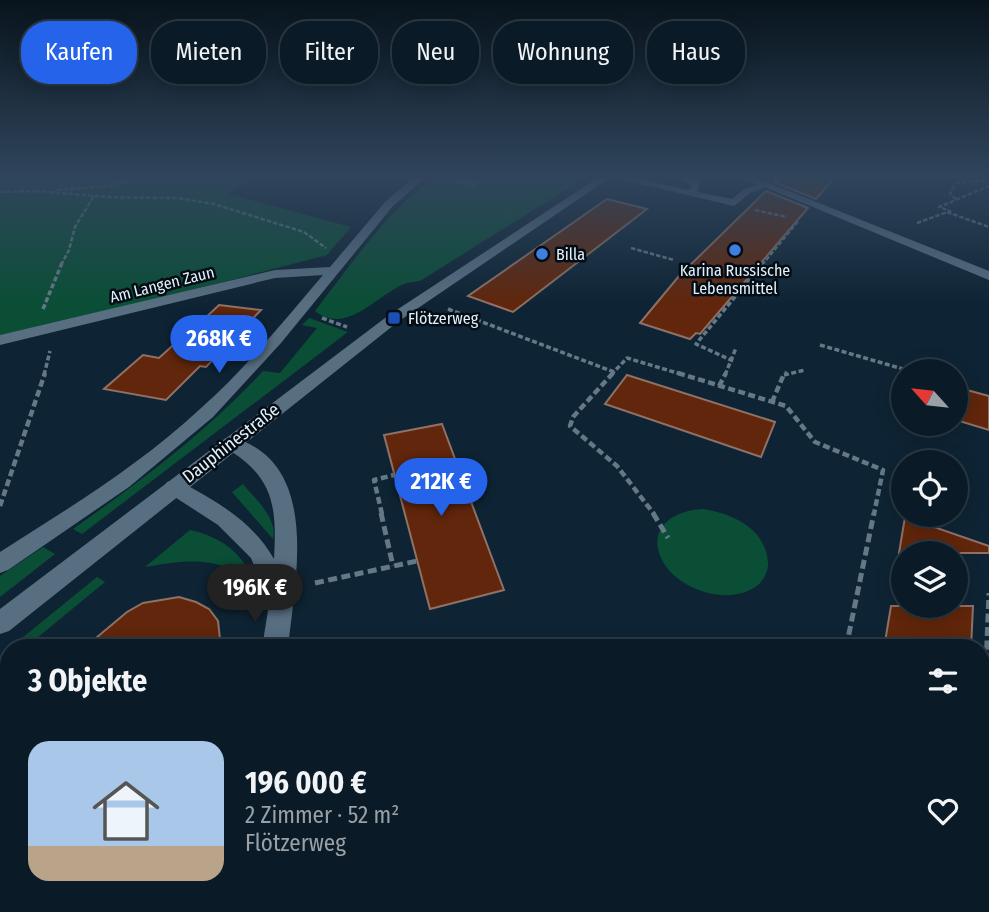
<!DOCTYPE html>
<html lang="de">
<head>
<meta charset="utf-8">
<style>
  body { margin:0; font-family:"Fira Sans Condensed",sans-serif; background:#13242f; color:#f1f3f6; height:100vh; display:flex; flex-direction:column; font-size:26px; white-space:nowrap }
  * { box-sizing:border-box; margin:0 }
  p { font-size:23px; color:#99a1a7 }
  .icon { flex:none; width:38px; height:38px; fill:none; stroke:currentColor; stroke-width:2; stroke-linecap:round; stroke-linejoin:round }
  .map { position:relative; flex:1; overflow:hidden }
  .details { position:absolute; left:0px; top:639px; width:990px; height:275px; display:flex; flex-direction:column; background:#0a1b27; border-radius:28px 28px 0 0; box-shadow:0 4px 18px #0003,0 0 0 2px #2a3944 }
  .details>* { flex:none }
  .top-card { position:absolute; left:21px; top:21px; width:948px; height:63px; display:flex; gap:14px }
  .needle { width:46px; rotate:297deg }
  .controls { position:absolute; left:891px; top:359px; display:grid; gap:14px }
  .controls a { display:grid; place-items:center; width:77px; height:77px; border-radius:50%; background:#0a1b27; box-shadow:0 4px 18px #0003,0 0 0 2px #2a3944; font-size:35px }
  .price { position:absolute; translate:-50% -60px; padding:0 16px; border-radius:24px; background:#2563eb; color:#fff; font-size:23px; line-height:46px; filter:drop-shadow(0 2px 4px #0008) }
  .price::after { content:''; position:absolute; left:50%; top:42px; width:21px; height:16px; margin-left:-10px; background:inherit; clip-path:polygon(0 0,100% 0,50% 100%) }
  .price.selected { background:#222; color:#fff }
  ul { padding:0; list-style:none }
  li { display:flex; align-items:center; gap:21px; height:175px; padding:0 28px }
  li+li { border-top:2px solid #2a3944 }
  li span { display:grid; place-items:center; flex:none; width:196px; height:140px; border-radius:21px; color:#555 }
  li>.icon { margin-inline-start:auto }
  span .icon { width:84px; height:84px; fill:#fffc; stroke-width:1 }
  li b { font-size:30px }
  h2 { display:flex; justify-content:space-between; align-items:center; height:84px; padding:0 28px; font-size:30px }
  .tag { padding:0 24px; border-radius:28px; background:#0a1b27; box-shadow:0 4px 18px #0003,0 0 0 2px #2a3944; font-size:24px; line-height:63px }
  .tag.selected { background:#2563eb; color:#fff }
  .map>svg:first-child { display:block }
  .green { fill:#0a4e36 }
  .building { fill:#61260b; stroke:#8f7166; stroke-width:2 }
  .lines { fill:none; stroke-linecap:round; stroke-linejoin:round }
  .path-far4 { stroke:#657886; stroke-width:2.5; stroke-dasharray:4.5 2; stroke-linecap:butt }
  .path-far3 { stroke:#657886; stroke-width:3.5; stroke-dasharray:5 2.5; stroke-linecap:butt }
  .path-far2 { stroke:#657886; stroke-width:4.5; stroke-dasharray:7 3.5; stroke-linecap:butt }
  .path-far1 { stroke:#657886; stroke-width:5; stroke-dasharray:9 4.5; stroke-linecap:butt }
  .path { stroke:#657886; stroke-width:7; stroke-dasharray:10 5; stroke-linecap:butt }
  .service { fill:#586f82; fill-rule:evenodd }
  .minor { fill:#586f82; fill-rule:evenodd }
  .secondary { fill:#586f82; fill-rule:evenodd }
  .shop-dot { fill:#3f7fe0; stroke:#040c13; stroke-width:2.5 }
  .transit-dot { fill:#1a4fb4; stroke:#040c13; stroke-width:2.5 }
  .labels { text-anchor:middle; stroke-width:5; stroke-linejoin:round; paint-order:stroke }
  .far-poi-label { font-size:16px; fill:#e2f0fb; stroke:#040c13; text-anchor:start }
  .far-street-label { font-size:16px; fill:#e2f0fb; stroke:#040c13 }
  .street-label { font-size:18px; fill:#e2f0fb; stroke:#040c13 }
</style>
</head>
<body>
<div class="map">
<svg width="989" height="912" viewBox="0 0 989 912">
  <rect width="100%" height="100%" fill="#0e2434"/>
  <!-- green -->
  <g class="green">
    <polygon points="0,177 255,177 228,194 351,227 327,255 169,296 0,335"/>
    <path d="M437 177H586L420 281C415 282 409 282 404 284 377 295 346 336 315 311 347 270 393 202 437 177Z"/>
    <path d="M309 318 348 332 82 534 73 529C141 481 206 432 263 371L280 373 317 328 302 325Z"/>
    <path d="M243 484C255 499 278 518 273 539L232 492Z"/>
    <path d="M703 509C733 514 765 528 768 562 769 569 764 580 758 585 729 608 675 589 661 558 647 526 676 510 703 509Z"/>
    <path d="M190 530C229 538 255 564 258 604 240 552 190 559 145 567Z"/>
    <polygon points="43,547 55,554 0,597 0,576"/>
    <polygon points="97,577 105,582 26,647 11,647"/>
  </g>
  <!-- building -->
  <g class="building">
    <polygon points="780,177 835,177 816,199 774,182"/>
    <polygon points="766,191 808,208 700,334 696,333 690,339 640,323 679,276"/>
    <polygon points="607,199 647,209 513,312 468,296"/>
    <polygon points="219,305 261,310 206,367 200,366 166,400 104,389 143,355 159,358 181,338 184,338"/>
    <polygon points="627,375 775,422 761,457 605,404"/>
    <polygon points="956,387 989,396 989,430 956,420"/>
    <polygon points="442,424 504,590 430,609 384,435"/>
    <polygon points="905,517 989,546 989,553 899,553"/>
    <polygon points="179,597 196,602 209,609 218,621 221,648 84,648 127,612 143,603"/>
    <polygon points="891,606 973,606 971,648 884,648"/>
  </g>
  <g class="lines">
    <!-- path-far4 -->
    <g class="path-far4">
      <polyline points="57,190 110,186 149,177"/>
      <polyline points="36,191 107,197 177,198 214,204 304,232 326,248"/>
      <polyline points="0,192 38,191"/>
      <polyline points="956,199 950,194 956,183 989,180"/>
      <polyline points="755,210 787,217"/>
      <polyline points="947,212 989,227"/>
      <polyline points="917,223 950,211 939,207 989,186"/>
      <polyline points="631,248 674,260"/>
      <polyline points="61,265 69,250 75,227 94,196"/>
      <polyline points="762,265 799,220"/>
    </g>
    <!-- path-far3 -->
    <g class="path-far3">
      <polyline points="43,309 62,263"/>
      <polyline points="448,309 614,372"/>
      <polyline points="322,318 347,327"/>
      <polyline points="820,345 910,371"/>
      <polyline points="217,355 228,357"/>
      <polyline points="733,361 696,344 763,263"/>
      <polyline points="44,375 50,351"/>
      <polyline points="611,375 627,358 684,375"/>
      <polyline points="725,375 736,348"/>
      <polyline points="784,375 805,370"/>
    </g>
    <!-- path-far2 -->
    <g class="path-far2">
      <polyline points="613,373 573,417 570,426 617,466 654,514"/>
      <polyline points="678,373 786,406 815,442 883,470 874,514"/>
      <polyline points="719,386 726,373"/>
      <polyline points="772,402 784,374 787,373"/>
      <polyline points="0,506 45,373"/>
      <polyline points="382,514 374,480 394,475"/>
    </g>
    <!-- path-far1 -->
    <g class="path-far1">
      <polyline points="381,513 393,566"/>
      <polyline points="653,513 668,538"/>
      <polyline points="315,583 417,561"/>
      <polyline points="846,648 874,513"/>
      <polyline points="985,690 989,593"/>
    </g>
    <!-- path -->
    <g class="path">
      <polyline points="0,731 9,738"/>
      <polyline points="982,779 985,689"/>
      <polyline points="413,905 419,912"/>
      <polyline points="977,905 977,912"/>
      <polyline points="645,912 655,905"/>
    </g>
    <!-- service -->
    <g class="service">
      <polygon points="435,177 454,177 479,184 474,187"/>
      <polygon points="611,177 629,177 689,190 691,185 674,177 687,177 699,182 698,192 732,199 744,189 766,182 771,185 750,193 734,206"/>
    </g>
    <!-- minor -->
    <g class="minor">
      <path d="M414 177H426L393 206 281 343 213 417 129 487 8 570 0 573V552C69 508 140 465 200 409 245 369 284 321 323 275L275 278 0 345V335L275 270 330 267 385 202Z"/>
      <polygon points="740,177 754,177 989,271 989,280"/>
      <path d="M231 437C322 462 295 579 288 648H262L269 604 251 558 218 525 167 492 164 487 167 482 174 480 181 482C218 502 253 522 274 559 277 506 274 476 224 447L222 443 224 439Z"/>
      <polygon points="235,905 269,905 268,912 234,912"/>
    </g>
    <!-- secondary -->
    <polygon class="secondary" points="599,177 611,177 399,321 9,631 0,634 0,609 389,315"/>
  </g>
  <!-- sky -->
  <linearGradient id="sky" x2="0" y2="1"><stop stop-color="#08141d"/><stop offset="0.58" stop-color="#30455c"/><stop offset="1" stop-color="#30455c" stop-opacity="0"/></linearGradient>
  <rect width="989" height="305" fill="url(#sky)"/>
  <!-- markers -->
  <g class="shop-dot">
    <circle cx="735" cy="250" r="7"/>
    <circle cx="542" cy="254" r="7"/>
  </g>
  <rect class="transit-dot" x="387" y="311" width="14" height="14" rx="3.5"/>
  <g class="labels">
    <!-- far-poi labels -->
    <g class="far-poi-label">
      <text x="556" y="260">Billa</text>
      <text x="735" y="276" text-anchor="middle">Karina Russische<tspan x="735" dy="18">Lebensmittel</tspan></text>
      <text x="408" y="324">Flötzerweg</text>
    </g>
    <!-- far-street labels -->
    <g class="far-street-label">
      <text transform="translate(162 284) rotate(-14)" y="6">Am Langen Zaun</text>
    </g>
    <!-- street labels -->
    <g class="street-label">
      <text transform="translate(231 443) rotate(-38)" y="6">Dauphinestraße</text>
    </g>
  </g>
</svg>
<div class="controls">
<a><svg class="needle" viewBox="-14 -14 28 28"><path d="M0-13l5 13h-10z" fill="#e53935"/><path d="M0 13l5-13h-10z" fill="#99a1a7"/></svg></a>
<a><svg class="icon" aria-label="locate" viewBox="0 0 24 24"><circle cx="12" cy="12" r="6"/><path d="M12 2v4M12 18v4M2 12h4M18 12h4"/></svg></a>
<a><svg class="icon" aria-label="layers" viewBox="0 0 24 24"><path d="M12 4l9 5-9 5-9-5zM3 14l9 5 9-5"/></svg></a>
</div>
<b class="price" style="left:219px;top:375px">268K €</b>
<b class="price" style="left:441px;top:518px">212K €</b>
<b class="price selected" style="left:255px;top:624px">196K €</b>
<div class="top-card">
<a class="tag selected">Kaufen</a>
<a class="tag">Mieten</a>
<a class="tag">Filter</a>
<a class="tag">Neu</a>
<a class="tag">Wohnung</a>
<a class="tag">Haus</a>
</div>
<section class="details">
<h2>3 Objekte<svg class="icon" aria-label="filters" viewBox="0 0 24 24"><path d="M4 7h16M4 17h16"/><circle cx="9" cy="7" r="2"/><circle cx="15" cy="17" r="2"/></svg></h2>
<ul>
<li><span style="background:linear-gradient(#a9c7e8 75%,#b9a48a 0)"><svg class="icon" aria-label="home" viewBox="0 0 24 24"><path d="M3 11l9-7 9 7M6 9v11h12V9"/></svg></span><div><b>196 000 €</b><p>2 Zimmer · 52 m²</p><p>Flötzerweg</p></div><svg class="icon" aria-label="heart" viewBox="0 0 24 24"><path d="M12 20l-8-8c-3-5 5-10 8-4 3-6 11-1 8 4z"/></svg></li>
</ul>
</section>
</div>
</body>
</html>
